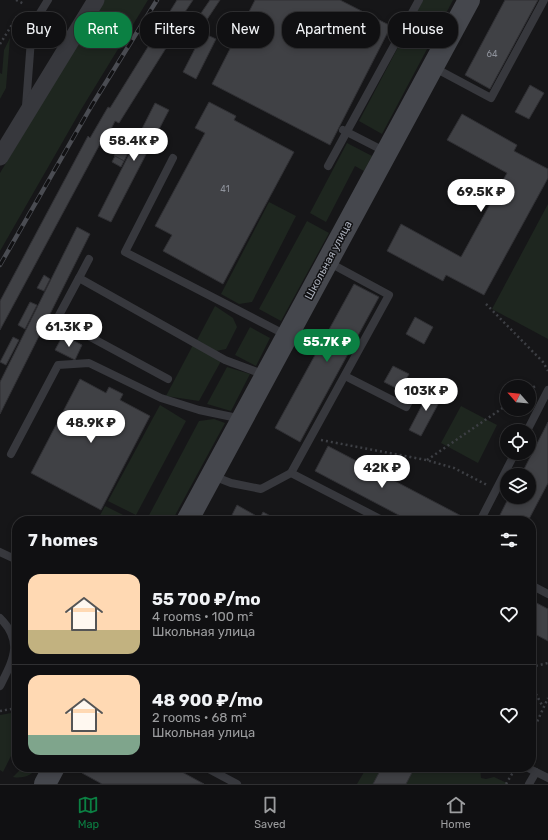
<!DOCTYPE html>
<html lang="en">
<head>
<meta charset="utf-8">
<style>
  body { margin:0; font-family:Rubik,sans-serif; background:#1e1e20; color:#f1f3f6; height:100vh; display:flex; flex-direction:column; font-size:15px; white-space:nowrap }
  * { box-sizing:border-box; margin:0 }
  p { font-size:13px; color:#9c9d9f }
  .icon { flex:none; width:22px; height:22px; fill:none; stroke:currentColor; stroke-width:2; stroke-linecap:round; stroke-linejoin:round }
  .map { position:relative; flex:1; overflow:hidden }
  .drawer { position:absolute; left:12px; top:516px; width:524px; height:256px; display:flex; flex-direction:column; background:#101012; border-radius:16px; box-shadow:0 2px 6px #0003,0 0 0 1px #303032 }
  .drawer>* { flex:none }
  .top-card { position:absolute; left:12px; top:12px; width:524px; height:36px; display:flex; gap:8px }
  .needle { width:26px; rotate:297deg }
  .controls { position:absolute; left:500px; top:380px; display:grid; gap:8px }
  .controls a { display:grid; place-items:center; width:36px; height:36px; border-radius:50%; background:#101012; box-shadow:0 2px 6px #0003,0 0 0 1px #303032; font-size:20px }
  .price { position:absolute; translate:-50% -34px; padding:0 9px; border-radius:14px; background:#fff; color:#222; font-size:13px; line-height:26px; filter:drop-shadow(0 1px 2px #0008) }
  .price::after { content:''; position:absolute; left:50%; top:24px; width:12px; height:9px; margin-left:-6px; background:inherit; clip-path:polygon(0 0,100% 0,50% 100%) }
  .price.active { background:#0b8043; color:#fff }
  ul { padding:0; list-style:none }
  li { display:flex; align-items:center; gap:12px; height:100px; padding:0 16px }
  li+li { border-top:1px solid #303032 }
  li span { display:grid; place-items:center; flex:none; width:112px; height:80px; border-radius:12px; color:#555 }
  li>.icon { margin-inline-start:auto }
  span .icon { width:48px; height:48px; fill:#fffc; stroke-width:1 }
  li b { font-size:17px }
  h2 { display:flex; justify-content:space-between; align-items:center; height:48px; padding:0 16px; font-size:17px }
  .pill { padding:0 14px; border-radius:16px; background:#101012; box-shadow:0 2px 6px #0003,0 0 0 1px #303032; font-size:14px; line-height:36px }
  .pill.active { background:#0b8043; color:#fff }
  .tab-bar { display:flex; justify-content:space-around; align-items:center; height:56px; border-top:1px solid #303032; background:#101012; font-size:11px; color:#9c9d9f }
  .tab-bar a { display:grid; justify-items:center; gap:2px }
  .tab-bar .active { color:#0b8043 }
  .map>svg:first-child { display:block }
  .green { fill:#1e261f }
  .building { fill:#404145; stroke:#303034 }
  .lines { fill:none; stroke-linecap:round; stroke-linejoin:round }
  .path { stroke:#3d3f44; stroke-width:2.5; stroke-dasharray:2 3; stroke-linecap:butt }
  .lane { stroke:#37383d; stroke-width:8 }
  .street { stroke:#37383d; stroke-width:17 }
  .secondary { stroke:#45474d; stroke-width:22 }
  .rail-casing { stroke:#4a4c52; stroke-width:4.5 }
  .rail { stroke:#111113; stroke-width:3; stroke-dasharray:9; stroke-linecap:butt }
  .labels { text-anchor:middle; stroke-width:3; stroke-linejoin:round; paint-order:stroke }
  .number-label { font-size:9px; fill:#8e929b }
  .street-label { font-size:11px; fill:#a8adb8; stroke:#111113 }
</style>
</head>
<body>
<div class="map">
<svg width="548" height="784" viewBox="0 0 548 784">
  <rect width="100%" height="100%" fill="#161618"/>
  <!-- green -->
  <g class="green">
    <polygon points="104,0 148,0 82,108 0,251 0,173"/>
    <polygon points="423,0 453,0 382,134 359,121"/>
    <polygon points="10,38 6,88 0,99 0,73 2,74 4,50"/>
    <polygon points="347,143 372,156 364,171 355,166 326,222 310,213"/>
    <polygon points="269,202 296,216 252,302 239,304 221,294"/>
    <polygon points="548,204 548,339 492,309"/>
    <polygon points="307,221 329,233 281,321 259,309"/>
    <polygon points="215,306 233,318 237,327 226,349 216,351 197,340"/>
    <polygon points="250,327 270,338 256,366 235,355"/>
    <polygon points="193,345 221,361 199,401 166,396"/>
    <polygon points="227,367 250,374 231,411 207,404"/>
    <polygon points="160,405 186,421 136,515 108,501"/>
    <polygon points="461,406 497,425 478,463 441,443"/>
    <polygon points="214,419 225,423 172,521 146,521 199,421"/>
    <polygon points="105,506 133,520 132,521 97,521"/>
    <polygon points="17,712 17,744 3,772 0,770 0,715"/>
    <path d="M23 767H38C32 775 24 779 13 777Z"/>
    <polygon points="367,767 480,767 481,778 486,779 494,777 509,784 357,784"/>
  </g>
  <!-- building -->
  <g class="building">
    <polygon points="177,0 193,0 175,27 178,29 119,123 115,121 103,145 100,144 0,330 0,301 88,136 90,138 108,107 110,108"/>
    <polygon points="210,0 220,0 204,24 197,19"/>
    <polygon points="255,0 340,0 391,26 330,145 212,84"/>
    <polygon points="505,0 538,0 490,89 465,75"/>
    <polygon points="203,33 216,39 196,79 183,72"/>
    <polygon points="530,85 544,93 529,119 515,112"/>
    <polygon points="209,102 236,116 234,120 294,152 223,284 163,251 172,235 155,226 205,133 195,128"/>
    <polygon points="155,103 169,110 111,222 98,216"/>
    <polygon points="462,114 517,145 514,151 548,169 548,178 484,295 446,275 443,281 387,251 401,224 461,257 507,173 447,140"/>
    <polygon points="126,140 133,143 128,153 122,149"/>
    <polygon points="118,147 128,153 124,161 114,156"/>
    <polygon points="115,156 124,161 121,167 112,162"/>
    <polygon points="77,227 90,234 0,414 0,382"/>
    <polygon points="44,275 50,279 44,291 37,288"/>
    <polygon points="354,284 379,297 300,442 275,428"/>
    <polygon points="30,302 37,305 25,329 18,325"/>
    <polygon points="415,317 433,327 424,344 406,334"/>
    <polygon points="63,335 82,345 75,360 55,350"/>
    <polygon points="13,337 19,340 6,365 0,362"/>
    <polygon points="393,366 409,374 400,390 384,382"/>
    <polygon points="80,379 106,393 109,387 123,394 120,400 150,416 101,510 31,473"/>
    <polygon points="431,388 443,395 421,436 409,430"/>
    <polygon points="548,422 548,483 528,521 497,521 509,497 529,497 529,475 521,475"/>
    <polygon points="328,446 471,521 410,521 330,479 315,471"/>
    <polygon points="237,505 260,518 263,512 280,521 229,521"/>
    <polygon points="531,600 548,609 548,641 531,632"/>
    <polygon points="85,767 173,767 204,784 102,784 82,773"/>
    <polygon points="382,767 415,767 406,784 373,784"/>
  </g>
  <g class="lines">
    <!-- path -->
    <g class="path">
      <polyline points="16,0 24,4"/>
      <polyline points="0,44 18,15"/>
      <polyline points="486,304 543,362 548,371"/>
      <polyline points="529,390 537,385"/>
      <polyline points="321,440 426,460 454,468 487,485"/>
      <polyline points="427,460 507,405"/>
      <polyline points="531,667 548,663"/>
      <polyline points="531,685 543,707"/>
      <polyline points="0,711 17,708"/>
      <polyline points="531,735 548,698"/>
      <polyline points="506,784 515,769"/>
    </g>
    <!-- lane -->
    <g class="lane">
      <polyline points="433,67 491,98 544,0"/>
      <polyline points="26,106 32,26 48,0"/>
      <polyline points="343,130 386,152"/>
      <polyline points="173,158 125,252 286,335"/>
      <polyline points="328,166 419,0"/>
      <polyline points="89,259 79,278 225,360 265,375"/>
      <polyline points="79,278 57,319 168,379"/>
      <polyline points="345,376 406,407 414,392"/>
      <polyline points="527,431 548,390"/>
      <polyline points="11,454 58,365 89,363 161,398 199,410 242,419"/>
      <polyline points="291,473 389,295 328,262"/>
      <polyline points="213,476 231,483 261,489 291,473 384,521"/>
      <polyline points="480,521 515,453"/>
      <polyline points="0,552 17,560"/>
      <polyline points="531,585 548,594"/>
      <path d="M0 618C24 642 13 660 0 686"/>
      <polyline points="205,767 237,784"/>
      <polyline points="526,767 536,772"/>
      <polyline points="529,784 536,772 548,778"/>
    </g>
    <!-- street -->
    <polyline class="street" points="0,157 96,0"/>
    <!-- secondary -->
    <g class="secondary">
      <polyline points="187,521 469,0"/>
      <polyline points="45,784 54,767"/>
    </g>
    <!-- rail casing -->
    <g class="rail-casing">
      <polyline id="rail" points="0,265 92,105 157,0"/>
    </g>
    <!-- rail -->
    <use href="#rail" class="rail"/>
  </g>
  <g class="labels">
    <!-- number labels -->
    <g class="number-label">
      <text x="492" y="57">64</text>
      <text x="225" y="192">41</text>
    </g>
    <!-- street labels -->
    <g class="street-label">
      <text transform="translate(328 260) rotate(-62)" y="4">Школьная улица</text>
    </g>
  </g>
</svg>
<div class="controls">
<a><svg class="needle" viewBox="-14 -14 28 28"><path d="M0-13l5 13h-10z" fill="#e53935"/><path d="M0 13l5-13h-10z" fill="#9c9d9f"/></svg></a>
<a><svg class="icon" aria-label="locate" viewBox="0 0 24 24"><circle cx="12" cy="12" r="6"/><path d="M12 2v4M12 18v4M2 12h4M18 12h4"/></svg></a>
<a><svg class="icon" aria-label="layers" viewBox="0 0 24 24"><path d="M12 4l9 5-9 5-9-5zM3 14l9 5 9-5"/></svg></a>
</div>
<b class="price" style="left:134px;top:162px">58.4K ₽</b>
<b class="price" style="left:481px;top:213px">69.5K ₽</b>
<b class="price" style="left:69px;top:348px">61.3K ₽</b>
<b class="price active" style="left:327px;top:363px">55.7K ₽</b>
<b class="price" style="left:426px;top:412px">103K ₽</b>
<b class="price" style="left:91px;top:444px">48.9K ₽</b>
<b class="price" style="left:382px;top:489px">42K ₽</b>
<div class="top-card">
<a class="pill">Buy</a>
<a class="pill active">Rent</a>
<a class="pill">Filters</a>
<a class="pill">New</a>
<a class="pill">Apartment</a>
<a class="pill">House</a>
</div>
<section class="drawer">
<h2>7 homes<svg class="icon" aria-label="filters" viewBox="0 0 24 24"><path d="M4 7h16M4 17h16"/><circle cx="9" cy="7" r="2"/><circle cx="15" cy="17" r="2"/></svg></h2>
<ul>
<li><span style="background:linear-gradient(#ffd9b3 70%,#c2b280 0)"><svg class="icon" aria-label="home" viewBox="0 0 24 24"><path d="M3 11l9-7 9 7M6 9v11h12V9"/></svg></span><div><b>55 700 ₽/mo</b><p>4 rooms · 100 m²</p><p>Школьная улица</p></div><svg class="icon" aria-label="heart" viewBox="0 0 24 24"><path d="M12 20l-8-8c-3-5 5-10 8-4 3-6 11-1 8 4z"/></svg></li>
<li><span style="background:linear-gradient(#ffd9b3 75%,#7fa58c 0)"><svg class="icon" aria-label="home" viewBox="0 0 24 24"><path d="M3 11l9-7 9 7M6 9v11h12V9"/></svg></span><div><b>48 900 ₽/mo</b><p>2 rooms · 68 m²</p><p>Школьная улица</p></div><svg class="icon" aria-label="heart" viewBox="0 0 24 24"><path d="M12 20l-8-8c-3-5 5-10 8-4 3-6 11-1 8 4z"/></svg></li>
</ul>
</section>
</div>
<nav class="tab-bar">
<a class="active"><svg class="icon" aria-label="map" viewBox="0 0 24 24"><path d="M3 6l6-2 6 2 6-2v14l-6 2-6-2-6 2zM9 4v14M15 6v14"/></svg>Map</a>
<a><svg class="icon" aria-label="saved" viewBox="0 0 24 24"><path d="M7 4h10v16l-5-4-5 4z"/></svg>Saved</a>
<a><svg class="icon" aria-label="home" viewBox="0 0 24 24"><path d="M3 11l9-7 9 7M6 9v11h12V9"/></svg>Home</a>
</nav>
</body>
</html>
